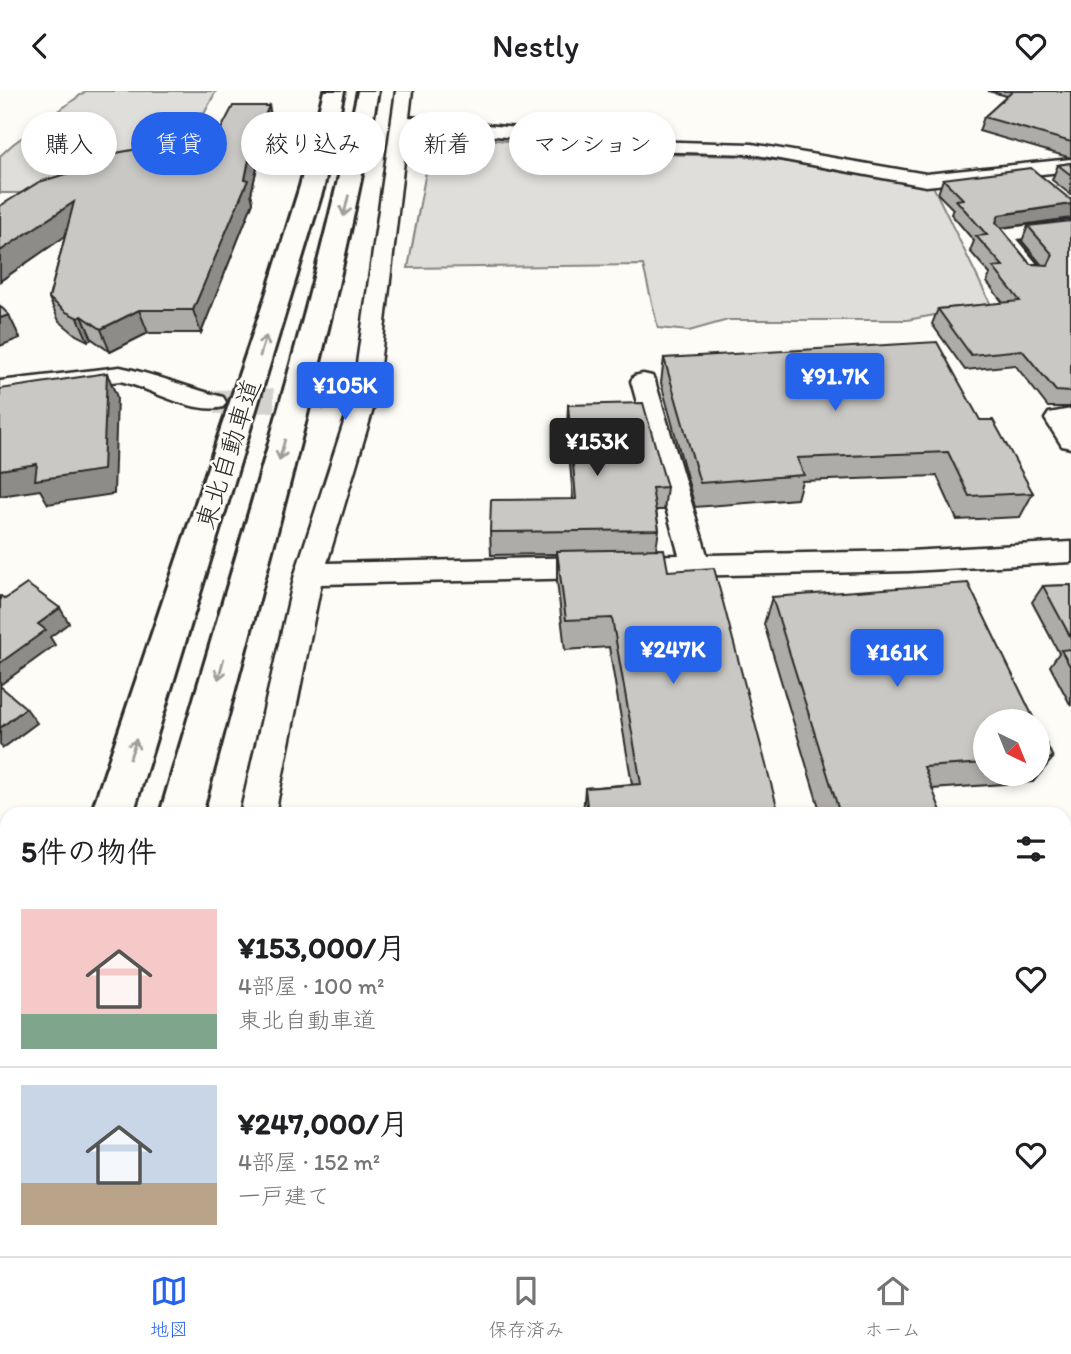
<!DOCTYPE html>
<html lang="ja">
<head>
<meta charset="utf-8">
<style>
  body { margin:0; font-family:Itim,"Klee One",sans-serif; background:#f6f6f6; color:#202124; height:100vh; display:flex; flex-direction:column; font-size:26px; white-space:nowrap }
  * { box-sizing:border-box; margin:0 }
  p { font-size:23px; color:#757577 }
  .icon { flex:none; width:38px; height:38px; fill:none; stroke:currentColor; stroke-width:2; stroke-linecap:round; stroke-linejoin:round }
  .map { position:relative; flex:1; overflow:hidden }
  .panel { position:absolute; left:0px; top:716px; width:1071px; height:450px; display:flex; flex-direction:column; background:#fff; border-radius:21px 21px 0 0; box-shadow:0 4px 10px #0003 }
  .panel>* { flex:none }
  .banner { position:absolute; left:21px; top:21px; width:700px; height:63px; display:flex; gap:14px }
  .needle { width:46px; rotate:137deg }
  .tools { position:absolute; left:973px; top:618px; display:grid; gap:14px }
  .tools a { display:grid; place-items:center; width:77px; height:77px; border-radius:50%; background:#fff; box-shadow:0 4px 10px #0003; font-size:35px }
  .price { position:absolute; translate:-50% -60px; padding:0 16px; border-radius:7px; background:#2563eb; color:#fff; font-size:23px; line-height:46px; filter:drop-shadow(0 2px 4px #0008) }
  .price::after { content:''; position:absolute; left:50%; top:42px; width:21px; height:16px; margin-left:-10px; background:inherit; clip-path:polygon(0 0,100% 0,50% 100%) }
  .price.active { background:#222; color:#fff }
  ul { padding:0; list-style:none }
  li { display:flex; align-items:center; gap:21px; height:175px; padding:0 21px }
  li+li { border-top:2px solid #e0e0e0 }
  li span { display:grid; place-items:center; flex:none; width:196px; height:140px; border-radius:0px; color:#555 }
  li>.icon { margin-inline-start:auto }
  span .icon { width:84px; height:84px; fill:#fffc; stroke-width:1 }
  li b { font-size:30px }
  h2 { display:flex; justify-content:space-between; align-items:center; height:84px; padding:0 21px; font-size:30px }
  .pill { padding:0 24px; border-radius:32px; background:#fff; box-shadow:0 4px 10px #0003; font-size:24px; line-height:63px }
  .pill.active { background:#2563eb; color:#fff }
  header { display:flex; justify-content:space-between; align-items:center; height:91px; padding:0 21px; background:#fff; font-size:32px; font-weight:600 }
  .tabs { display:flex; justify-content:space-around; align-items:center; height:98px; border-top:2px solid #e0e0e0; background:#fff; font-size:19px; color:#757577 }
  .tabs a { display:grid; justify-items:center; gap:4px }
  .tabs .active { color:#2563eb }
  .map>svg:first-child { display:block }
  .green { fill:#dfdeda; stroke:#858482; stroke-width:2 }
  .water { fill:#b5b4b1; stroke:#7e7d7b; stroke-width:2 }
  .lines { fill:none; stroke-linecap:round; stroke-linejoin:round }
  .street-tunnel { stroke:#d3d2ce; stroke-width:24; stroke-dasharray:24 12; stroke-linecap:butt }
  .street-casing { stroke:#2b2b2b; stroke-width:5 }
  .highway-casing { stroke:#2b2b2b; stroke-width:6 }
  .street { fill:#fdfcf7; fill-rule:evenodd }
  .highway { fill:#fdfcf7; fill-rule:evenodd }
  .wall { fill:#adaca9; stroke:#2b2b2b; stroke-width:2 }
  .shaded-wall { fill:#8d8c89; stroke:#2b2b2b; stroke-width:2 }
  .building { fill:#c9c8c4; stroke:#2b2b2b; stroke-width:2 }
  .oneway { stroke:#9e9e9b }
  .labels { text-anchor:middle; stroke-width:5; stroke-linejoin:round; paint-order:stroke }
  .street-label { font-size:26px; fill:#2b2b2b; stroke:#fdfcf7 }
</style>
</head>
<body>
<header><svg class="icon" aria-label="back" viewBox="0 0 24 24"><path d="M15 5l-7 7 7 7"/></svg>Nestly<svg class="icon" aria-label="heart" viewBox="0 0 24 24"><path d="M12 20l-8-8c-3-5 5-10 8-4 3-6 11-1 8 4z"/></svg></header>
<div class="map">
<svg width="1071" height="1165" viewBox="0 0 1071 1165">
  <rect width="100%" height="100%" fill="#fdfcf7"/>
  <filter id="ink" filterUnits="userSpaceOnUse"><feTurbulence type="fractalNoise" baseFrequency=".0143" numOctaves="2"/><feDisplacementMap in="SourceGraphic" scale="14" xChannelSelector="R" yChannelSelector="G"/><feConvolveMatrix kernelMatrix="1 2 1 2 8 2 1 2 1" color-interpolation-filters="sRGB"/></filter>
  <g filter="url(#ink)">
    <!-- green -->
    <g class="green">
      <polygon points="86,0 216,0 176,77 75,102 0,102 0,65 13,53"/>
      <polygon points="433,43 644,63 742,65 813,74 904,91 932,93 991,214 907,229 728,229 689,240 658,237 643,174 408,177"/>
    </g>
    <!-- water -->
    <polygon class="water" points="555,1159 673,1158 683,1165 550,1165"/>
    <g class="lines">
      <!-- street-tunnel -->
      <polyline class="street-tunnel" points="214,311 324,308"/>
      <!-- street casing -->
      <g class="street-casing">
        <g id="street">
          <polygon points="396,0 412,0 409,26 643,50 752,53 926,83 1071,68 1071,80 926,95 752,63 643,60 408,36 376,308 327,472 679,464 631,290 634,285 643,283 652,285 655,290 707,464 909,460 1071,451 1071,471 909,480 321,493 275,723 240,723 295,483 349,316 315,313 312,308 315,303 353,300"/>
          <path d="M1071 129V141L1016 148 1037 173 1033 177C1015 182 1002 158 992 144L995 140 1002 138Z"/>
          <path d="M120 276C155 283 188 297 223 306L226 311 223 316C193 324 150 297 120 290L0 304V290Z"/>
          <polygon points="1071,318 1071,357 1062,355 1045,328 1049,322"/>
          <polygon points="1071,782 1071,816 1064,818 1064,784"/>
          <polygon points="140,1158 186,1158 185,1165 139,1165"/>
        </g>
      </g>
      <!-- highway casing -->
      <g class="highway-casing">
        <g id="highway">
          <polygon points="324,0 344,0 324,95 133,723 91,723 266,204 300,95"/>
          <path d="M358 0H378C334 245 265 483 202 723H160C230 483 306 245 358 0Z"/>
          <polygon points="7,1023 7,1095 0,1098 0,1025"/>
          <polygon points="35,1158 91,1158 89,1165 33,1165"/>
        </g>
      </g>
      <!-- street -->
      <use href="#street" class="street"/>
      <!-- highway -->
      <use href="#highway" class="highway"/>
    </g>
    <!-- wall -->
    <g class="wall">
      <polygon points="988,0 1071,0 1071,67 979,40 984,26 1007,5"/>
      <polygon points="269,15 273,36 257,76 251,103 253,111 201,242 148,242 110,261 92,248 88,250 76,244 59,230 49,207 65,145 0,190 0,115 207,65"/>
      <polygon points="1071,72 1071,104 1052,89 1058,74"/>
      <polygon points="943,88 1069,108 1001,137 1030,173 1041,173 1022,150 1028,135 1071,130 1071,316 1048,316 1015,274 965,279 932,233 938,218 1003,212 987,191 990,183 970,160 974,150 951,123 953,118 938,103"/>
      <polygon points="664,267 980,329 1033,402 1020,426 957,429 937,385 802,390 797,408 695,416 661,292"/>
      <polygon points="568,314 667,396 664,419 656,419 659,439 656,458 668,480 779,723 583,723 585,697 632,693 609,556 565,559 557,490 557,463 491,464 490,441 573,408 567,337"/>
      <polygon points="1071,494 1071,615 1050,575 1059,562 1032,511 1043,495"/>
      <polygon points="772,506 985,630 985,682 1038,682 1038,635 1053,667 1033,691 932,698 942,723 821,723 764,533"/>
    </g>
    <!-- shaded-wall -->
    <g class="shaded-wall">
      <polygon points="269,15 273,36 257,76 251,103 253,111 201,242 193,219 245,88 252,54"/>
      <polygon points="74,111 83,133 0,190 0,160"/>
      <polygon points="1071,113 1071,127 993,138 999,124"/>
      <polygon points="139,219 148,242 110,261 101,238"/>
      <polygon points="9,224 20,247 0,255 0,227"/>
      <polygon points="82,225 92,248 88,250 78,227"/>
      <polygon points="107,282 117,306 114,403 48,413 40,399 0,405 0,379"/>
      <polygon points="60,517 69,532 50,546 55,554 0,594 0,572 38,533"/>
      <polygon points="26,617 37,632 3,657 0,653 0,637"/>
    </g>
    <!-- building -->
    <g class="building">
      <polygon points="1013,0 1071,0 1071,51 984,26"/>
      <polygon points="233,15 269,15 252,54 245,88 248,89 193,219 139,219 101,238 82,225 78,227 66,221 49,207 74,111 0,160 0,115 39,91 83,78 84,71 116,62 149,56 155,78 207,65"/>
      <polygon points="1071,72 1071,84 1058,74"/>
      <polygon points="1031,77 1071,109 1071,113 999,124 996,131 1030,173 1048,174 1053,164 1028,135 1071,130 1071,301 1056,300 1022,259 971,264 938,218 1020,210 993,176 1003,175 976,145 987,144 956,109 963,108 943,88"/>
      <polygon points="0,215 9,224 0,227"/>
      <polygon points="937,251 980,329 993,329 1033,402 969,405 948,361 797,367 804,384 700,392 664,267"/>
      <polygon points="107,282 103,379 35,389 37,373 0,379 0,298"/>
      <polygon points="643,312 667,396 652,397 659,439 490,441 491,409 576,408 568,314"/>
      <polygon points="664,458 668,480 714,477 779,723 588,723 585,697 641,693 612,527 566,529 557,460"/>
      <polygon points="968,492 1035,630 985,630 985,672 924,676 942,723 840,723 772,506"/>
      <polygon points="27,493 60,517 38,533 46,539 0,572 0,505 1,505 5,508"/>
      <polygon points="1071,494 1071,547 1043,495"/>
      <polygon points="1071,558 1071,577 1061,559"/>
      <polygon points="0,595 26,617 0,637"/>
      <polygon points="1038,635 1053,667 1038,668"/>
    </g>
    <!-- one-way arrows -->
    <defs><path id="oneway-shaft" d="M-6 0H5M1.5-3L5.5 0L1.5 3" fill="none" stroke-width="1.6" stroke-linecap="round" stroke-linejoin="round" transform="scale(1.75)"/></defs>
    <g class="oneway">
      <use href="#oneway-shaft" transform="translate(346 115) rotate(103)"/>
      <use href="#oneway-shaft" transform="translate(263 255) rotate(-73)"/>
      <use href="#oneway-shaft" transform="translate(282 359) rotate(105)"/>
      <use href="#oneway-shaft" transform="translate(221 578) rotate(105)"/>
      <use href="#oneway-shaft" transform="translate(133 658) rotate(-72)"/>
    </g>
  </g>
  <g class="labels">
    <!-- street labels -->
    <g class="street-label">
      <text transform="translate(228 363) rotate(-72)" y="9">東北自動車道</text>
    </g>
  </g>
</svg>
<div class="tools">
<a><svg class="needle" viewBox="-14 -14 28 28"><path d="M0-13l5 13h-10z" fill="#e53935"/><path d="M0 13l5-13h-10z" fill="#757577"/></svg></a>
</div>
<b class="price" style="left:835px;top:322px">¥91.7K</b>
<b class="price" style="left:345px;top:331px">¥105K</b>
<b class="price active" style="left:597px;top:387px">¥153K</b>
<b class="price" style="left:673px;top:595px">¥247K</b>
<b class="price" style="left:897px;top:598px">¥161K</b>
<div class="banner">
<a class="pill">購入</a>
<a class="pill active">賃貸</a>
<a class="pill">絞り込み</a>
<a class="pill">新着</a>
<a class="pill">マンション</a>
</div>
<section class="panel">
<h2>5件の物件<svg class="icon" aria-label="filters" viewBox="0 0 24 24"><path d="M4 7h16M4 17h16"/><circle cx="9" cy="7" r="2"/><circle cx="15" cy="17" r="2"/></svg></h2>
<ul>
<li><span style="background:linear-gradient(#f6c9c9 75%,#7fa58c 0)"><svg class="icon" aria-label="home" viewBox="0 0 24 24"><path d="M3 11l9-7 9 7M6 9v11h12V9"/></svg></span><div><b>¥153,000/月</b><p>4部屋 · 100 m²</p><p>東北自動車道</p></div><svg class="icon" aria-label="heart" viewBox="0 0 24 24"><path d="M12 20l-8-8c-3-5 5-10 8-4 3-6 11-1 8 4z"/></svg></li>
<li><span style="background:linear-gradient(#c9d6e8 70%,#b9a48a 0)"><svg class="icon" aria-label="home" viewBox="0 0 24 24"><path d="M3 11l9-7 9 7M6 9v11h12V9"/></svg></span><div><b>¥247,000/月</b><p>4部屋 · 152 m²</p><p>一戸建て</p></div><svg class="icon" aria-label="heart" viewBox="0 0 24 24"><path d="M12 20l-8-8c-3-5 5-10 8-4 3-6 11-1 8 4z"/></svg></li>
</ul>
</section>
</div>
<nav class="tabs">
<a class="active"><svg class="icon" aria-label="map" viewBox="0 0 24 24"><path d="M3 6l6-2 6 2 6-2v14l-6 2-6-2-6 2zM9 4v14M15 6v14"/></svg>地図</a>
<a><svg class="icon" aria-label="saved" viewBox="0 0 24 24"><path d="M7 4h10v16l-5-4-5 4z"/></svg>保存済み</a>
<a><svg class="icon" aria-label="home" viewBox="0 0 24 24"><path d="M3 11l9-7 9 7M6 9v11h12V9"/></svg>ホーム</a>
</nav>
</body>
</html>
